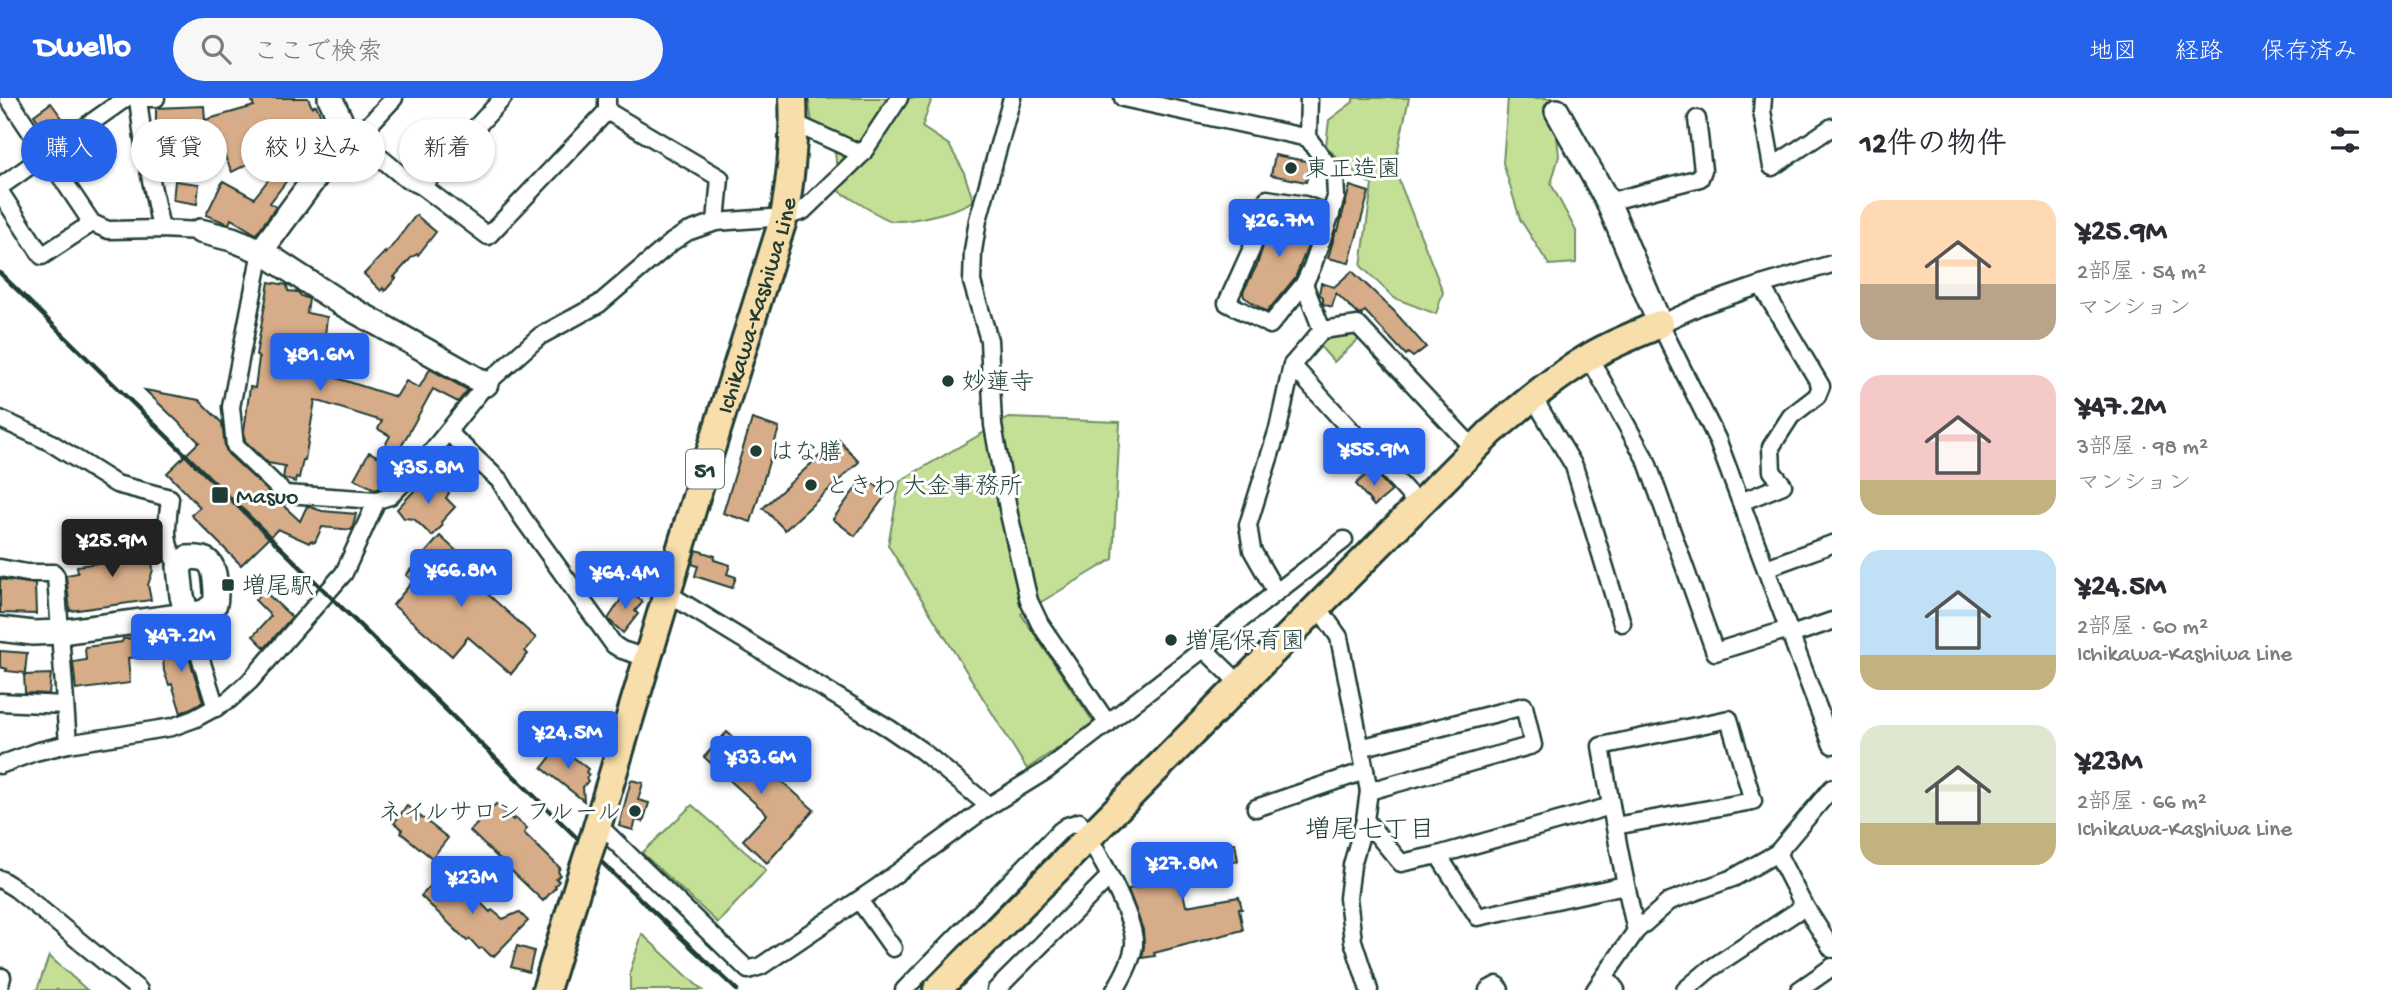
<!DOCTYPE html>
<html lang="ja">
<head>
<meta charset="utf-8">
<style>
  body { margin:0; font-family:"Gochi Hand","Klee One",sans-serif; background:#f7f7f7; color:#2b2b33; height:100vh; display:flex; flex-direction:column; font-size:26px; white-space:nowrap }
  * { box-sizing:border-box; margin:0 }
  p { font-size:23px; color:#7c7c81 }
  .icon { flex:none; width:38px; height:38px; fill:none; stroke:currentColor; stroke-width:2; stroke-linecap:round; stroke-linejoin:round }
  .map { position:relative; flex:1; overflow:hidden }
  .side { display:flex; flex-direction:column; background:#fff; width:560px }
  .side>* { flex:none }
  .top-card { position:absolute; left:21px; top:21px; width:665px; height:63px; display:flex; gap:14px }
  .price { position:absolute; translate:-50% -60px; padding:0 16px; border-radius:7px; background:#2563eb; color:#fff; font-size:23px; line-height:46px; filter:drop-shadow(0 2px 4px #0008) }
  .price::after { content:''; position:absolute; left:50%; top:42px; width:21px; height:16px; margin-left:-10px; background:inherit; clip-path:polygon(0 0,100% 0,50% 100%) }
  .price.selected { background:#222; color:#fff }
  ul { padding:0; list-style:none }
  li { display:flex; align-items:center; gap:21px; height:175px; padding:0 28px }
  li span { display:grid; place-items:center; flex:none; width:196px; height:140px; border-radius:21px; color:#555 }
  li>.icon { margin-inline-start:auto }
  span .icon { width:84px; height:84px; fill:#fffc; stroke-width:1 }
  li b { font-size:30px }
  h2 { display:flex; justify-content:space-between; align-items:center; height:84px; padding:0 28px; font-size:30px }
  .chip { padding:0 24px; border-radius:32px; background:#fff; box-shadow:0 2px 5px #0004; font-size:24px; line-height:63px }
  .chip.selected { background:#2563eb; color:#fff }
  header { display:flex; align-items:center; gap:42px; box-sizing:border-box; height:98px; padding:0 35px; background:#2563eb; color:#fff }
  header strong { font-size:33px }
  nav { display:flex; gap:38px; margin-inline-start:auto; font-size:24px }
  .search { width:490px; height:63px; background:#f7f7f7; display:flex; align-items:center; gap:18px; box-sizing:border-box; padding:0 24px; border-radius:38px; color:#7c7c81; font-size:26px }
  main { display:flex; flex:1; min-height:0 }
  .map>svg:first-child { display:block }
  .green { fill:#c4e097; stroke:#728e66; stroke-width:2 }
  .building { fill:#d7ac88; stroke:#1f3d34; stroke-width:2 }
  .lines { fill:none; stroke-linecap:round; stroke-linejoin:round }
  .street-casing { stroke:#1f3d34; stroke-width:21 }
  .secondary-casing { stroke:#1f3d34; stroke-width:28 }
  .primary-casing { stroke:#1f3d34; stroke-width:32 }
  .street { stroke:#fff; stroke-width:16 }
  .secondary { stroke:#fff; stroke-width:23 }
  .primary { stroke:#f8deab; stroke-width:26 }
  .rail { stroke:#1f3d34; stroke-width:4.5 }
  .primary-bridge-casing { stroke:#1f3d34; stroke-width:32; stroke-linecap:butt }
  .primary-bridge { stroke:#f8deab; stroke-width:26 }
  .poi-dot { fill:#1f3d34; stroke:#fff; stroke-width:2.5 }
  .labels { text-anchor:middle; stroke-width:6; stroke-linejoin:round; paint-order:stroke }
  .shield { fill:#fff; stroke:#627771; stroke-width:2 }
  .shield-label { font-size:23px; font-weight:bold; fill:#1f3d34 }
  .poi-label { font-size:24px; fill:#1f3d34; stroke:#fff; text-anchor:start }
  .street-label { font-size:24px; fill:#1f3d34; stroke:#fff }
  .neighbourhood-label { font-size:26px; fill:#1f3d34; stroke:#fff }
</style>
</head>
<body>
<header>
<strong>Dwello</strong>
<div class="search"><svg class="icon" aria-label="search" viewBox="0 0 24 24"><circle cx="10" cy="10" r="6"/><path d="M15 15l6 6"/></svg>ここで検索</div>
<nav><a>地図</a><a>経路</a><a>保存済み</a></nav>
</header>
<main>
<div class="map">
<svg width="1832" height="892" viewBox="0 0 1832 892">
  <rect width="100%" height="100%" fill="#fff"/>
  <filter id="ink" filterUnits="userSpaceOnUse"><feTurbulence type="fractalNoise" baseFrequency=".0143" numOctaves="2"/><feDisplacementMap in="SourceGraphic" scale="14" xChannelSelector="R" yChannelSelector="G"/><feConvolveMatrix kernelMatrix="1 2 1 2 8 2 1 2 1" color-interpolation-filters="sRGB"/></filter>
  <g filter="url(#ink)">
    <!-- green -->
    <g class="green">
      <path d="M808 0H932L922 29 949 47 963 72 973 102C961 113 910 124 893 123 883 122 850 99 839 93L835 54 812 24Z"/>
      <polygon points="1353,0 1409,0 1394,70 1443,194 1436,216 1394,200 1361,168 1372,87 1340,63 1326,48 1329,22 1353,4"/>
      <polygon points="1508,0 1553,0 1559,58 1551,86 1576,133 1576,165 1549,167 1520,121 1503,65"/>
      <polygon points="1348,232 1359,241 1334,264 1317,245 1321,239"/>
      <polygon points="1009,320 1120,324 1113,461 1021,516 1094,625 1027,671 888,447 900,383"/>
      <polygon points="692,707 766,772 718,825 642,755"/>
      <polygon points="642,836 702,892 630,892 630,874"/>
      <polygon points="49,858 87,892 37,892"/>
    </g>
    <!-- building -->
    <g class="building">
      <polygon points="259,0 308,0 312,9 316,7 325,27 232,74 219,46 216,34 156,37 156,10 204,8 205,22 254,8 252,4"/>
      <polygon points="51,5 68,28 50,41 34,17"/>
      <polygon points="298,44 314,57 299,78 294,73 270,105 276,109 256,136 231,121 229,126 206,117 223,83 254,100"/>
      <polygon points="1275,57 1311,64 1306,84 1271,77"/>
      <polygon points="175,83 199,86 197,106 173,102"/>
      <polygon points="1350,88 1369,94 1349,165 1328,160 1336,132 1338,133"/>
      <polygon points="1274,113 1294,116 1294,120 1316,128 1295,180 1267,214 1244,199 1243,194 1257,167"/>
      <polygon points="416,117 436,134 418,157 417,156 411,160 394,179 396,180 385,193 383,190 381,193 364,176 385,154 386,156"/>
      <polygon points="1352,173 1394,213 1426,249 1413,259 1408,255 1406,257 1365,213 1359,217 1336,195 1332,209 1323,206 1323,199 1319,196 1321,185 1334,189"/>
      <polygon points="269,184 287,187 288,193 298,194 301,198 309,201 307,215 327,219 321,275 396,299 406,283 419,290 430,271 468,292 458,304 433,291 398,354 412,361 393,377 387,374 379,390 375,391 354,381 369,354 379,359 390,338 378,331 382,323 315,302 305,362 303,362 299,380 296,379 295,384 283,380 285,368 268,365 245,343 244,333 250,289 255,290 259,260 256,257"/>
      <polygon points="145,292 199,302 222,325 225,349 228,356 300,423 307,408 322,413 356,416 352,432 322,429 315,444 310,443 309,445 278,431 241,467 191,417 200,409 167,375 199,344"/>
      <polygon points="752,321 779,330 751,424 723,415"/>
      <polygon points="838,341 859,364 785,432 763,410"/>
      <polygon points="1372,371 1392,393 1374,408 1356,386"/>
      <polygon points="429,377 449,395 446,400 455,409 441,424 443,427 432,438 414,421 404,420 397,411"/>
      <polygon points="864,379 887,396 855,438 833,421"/>
      <polygon points="440,438 464,460 457,468 536,540 525,553 528,556 511,576 468,539 452,558 393,507 413,483 406,477"/>
      <polygon points="134,443 145,451 152,463 153,472 148,487 151,502 70,513 66,477 78,475 77,468 113,463 111,447"/>
      <polygon points="696,452 715,458 714,462 730,467 727,476 736,479 732,490 695,478 698,468 692,466"/>
      <polygon points="0,481 35,486 36,516 0,515"/>
      <polygon points="627,492 643,504 635,513 638,516 623,535 608,521"/>
      <polygon points="264,493 292,519 265,550 253,538 271,518 255,502"/>
      <polygon points="182,537 203,604 181,615 172,586 169,587 164,573 162,544"/>
      <polygon points="136,540 137,559 128,560 130,585 76,592 73,564 86,562 85,549 122,544 123,541"/>
      <polygon points="0,553 27,555 25,575 6,573 7,571 0,569"/>
      <polygon points="51,576 49,596 25,595 24,577"/>
      <polygon points="727,634 814,712 767,765 743,742 767,716 704,659"/>
      <polygon points="559,648 588,671 586,674 589,677 586,680 588,683 583,689 584,703 542,670"/>
      <polygon points="631,682 643,685 638,702 649,705 643,724 636,722 633,732 619,728"/>
      <polygon points="496,706 513,722 515,720 527,730 524,735 560,770 558,773 560,777 556,781 559,783 555,788 556,789 543,803 470,733"/>
      <polygon points="407,708 448,740 432,760 401,735 402,731 394,725"/>
      <polygon points="1235,745 1238,763 1179,775 1186,808 1239,799 1242,811 1239,811 1243,832 1154,855 1155,858 1142,860 1144,848 1143,832 1128,791 1140,789 1135,764"/>
      <polygon points="452,776 490,814 492,812 503,821 519,814 528,823 494,858 491,858 483,850 479,851 470,841 467,843 421,798 435,783 440,788"/>
      <polygon points="517,848 534,853 529,874 511,869"/>
    </g>
    <g class="lines">
      <!-- street casing -->
      <g class="street-casing">
        <g id="street">
          <polyline points="8,0 92,125 108,132 161,131 200,133"/>
          <polyline points="135,0 156,0"/>
          <polyline points="1012,0 978,122 973,153 972,184 989,242 993,327 1009,416 1029,503 1040,526 1108,626"/>
          <polyline points="1123,0 1308,40"/>
          <polyline points="1309,0 1308,40 1335,77 1336,99 1329,121 1312,169 1304,186 1270,227 1227,205 1252,150 1267,101 1305,107 1331,117"/>
          <polyline points="1763,0 1762,13 1772,69 1832,29"/>
          <polyline points="138,1 144,48 161,131"/>
          <polyline points="607,13 720,80 716,124"/>
          <polyline points="794,25 862,56 899,0"/>
          <polyline points="341,35 357,40 406,81 422,88 488,138 607,13 607,0"/>
          <polyline points="357,40 394,0"/>
          <polyline points="422,88 503,0"/>
          <polyline points="0,89 126,0"/>
          <polyline points="0,94 42,158 92,125"/>
          <polyline points="1608,104 1700,80 1703,72 1697,21"/>
          <polyline points="261,153 231,309 235,348 285,396 377,402"/>
          <polyline points="1304,186 1322,232"/>
          <polyline points="1761,187 1832,166"/>
          <polyline points="1589,259 1647,364 1715,554 1789,531"/>
          <polyline points="1292,267 1419,407"/>
          <polyline points="1533,299 1574,368 1622,525"/>
          <path d="M0 321 48 343 116 386 170 400C167 428 162 444 179 469"/>
          <polyline points="449,335 500,383 522,419 614,547 622,552 647,560"/>
          <polyline points="1741,404 1783,387 1772,373 1771,349 1791,318 1817,298 1821,288 1761,187 1700,208 1660,226 1717,341 1832,647"/>
          <polyline points="0,470 27,475 54,475 56,478 68,646"/>
          <polyline points="1766,470 1832,446"/>
          <polyline points="1276,494 1252,452 1248,427 1278,331 1292,267 1322,232 1358,227 1474,351"/>
          <polyline points="667,495 890,631 922,653 989,708 1047,672 1344,442"/>
          <polyline points="1318,509 1339,539 1369,693 1365,722 1352,767 1348,800 1353,843 1369,892"/>
          <polyline points="187,517 216,610"/>
          <polyline points="1791,537 1832,523"/>
          <polyline points="1204,551 1239,585"/>
          <polyline points="0,604 65,607"/>
          <polyline points="1360,650 1524,608 1533,647 1369,693"/>
          <polyline points="0,667 35,654 68,646 172,629 194,621 229,602 250,583 344,475 377,402 390,398 418,370 486,286 540,238 599,206 672,144 687,134 716,124 784,119 803,113 862,56"/>
          <polyline points="1832,690 1777,755 1801,802 1832,851"/>
          <polyline points="1256,710 1365,673"/>
          <polyline points="1365,722 1401,765 1438,757 1611,708"/>
          <polyline points="597,726 748,872 761,868 875,791 989,708"/>
          <path d="M1615 728 1753 703 1729 621 1601 648C1611 710 1622 772 1636 833"/>
          <polyline points="1438,757 1478,819 1625,787"/>
          <polyline points="0,781 16,791 139,892"/>
          <polyline points="859,802 893,850"/>
          <polyline points="1605,878 1616,892"/>
          <polyline points="0,887 2,879"/>
          <path d="M904 892 1060 733 1067 728 1079 724C1095 749 1136 820 1134 847 1132 863 1123 879 1115 892"/>
          <polyline points="996,892 1109,779"/>
          <polyline points="1488,892 1497,887 1500,892"/>
          <polyline points="1595,892 1636,833 1670,803 1733,780 1777,755"/>
          <polyline points="1685,892 1710,871 1805,808"/>
          <polyline points="1799,892 1832,869"/>
        </g>
      </g>
      <!-- secondary casing -->
      <g class="secondary-casing">
        <g id="secondary">
          <polyline points="1557,13 1608,104 1660,226"/>
          <polyline points="200,133 232,141 261,153 339,204 486,286"/>
          <polyline points="261,153 340,46 340,21 330,0"/>
          <path d="M0 531 33 535 60 534 187 517 204 514 215 506C217 498 216 490 215 482 213 463 206 458 187 460L179 469 182 498 187 517"/>
        </g>
      </g>
      <!-- primary casing -->
      <g class="primary-casing">
        <g id="primary">
          <path id="s1" d="M594 739 696 399 784 119C791 80 795 40 793 0"/>
          <polyline points="546,892 580,781"/>
          <path d="M937 892 1491 334C1523 307 1555 279 1591 258 1613 245 1637 236 1660 226"/>
        </g>
      </g>
      <!-- street -->
      <use href="#street" class="street"/>
      <!-- secondary -->
      <use href="#secondary" class="secondary"/>
      <!-- primary -->
      <use href="#primary" class="primary"/>
      <!-- rail -->
      <polyline class="rail" points="0,175 622,784 737,892"/>
      <!-- primary-bridge casing -->
      <g class="primary-bridge-casing">
        <polyline id="primary-bridge" points="580,781 594,739"/>
      </g>
      <!-- primary-bridge -->
      <use href="#primary-bridge" class="primary-bridge"/>
    </g>
  </g>
  <!-- markers -->
  <g class="poi-dot">
    <circle cx="1291" cy="70" r="7"/>
    <circle cx="948" cy="283" r="7"/>
    <circle cx="756" cy="353" r="7"/>
    <circle cx="811" cy="387" r="7"/>
    <rect x="211" y="388" width="18" height="18" rx="3.5"/>
    <rect x="221" y="480" width="14" height="14" rx="3.5"/>
    <circle cx="1171" cy="542" r="7"/>
    <circle cx="635" cy="713" r="7"/>
  </g>
  <g class="labels">
    <!-- shield labels -->
    <rect class="shield" x="686" y="351.5" width="38" height="39" rx="5"/>
    <g class="shield-label">
      <text x="705" y="379">51</text>
    </g>
    <!-- poi labels -->
    <g class="poi-label">
      <text x="1305" y="78">東正造園</text>
      <text x="962" y="291">妙蓮寺</text>
      <text x="770" y="361">はな膳</text>
      <text x="825" y="395">ときわ 大金事務所</text>
      <text x="236" y="405">Masuo</text>
      <text x="242" y="495">増尾駅</text>
      <text x="1185" y="550">増尾保育園</text>
      <text x="621" y="721" text-anchor="end">ネイルサロン フルール</text>
    </g>
    <!-- street labels -->
    <g class="street-label">
      <text dy="8" stroke="none"><textPath href="#s1" startOffset="556">Ichikawa-Kashiwa Line</textPath></text>
    </g>
    <!-- neighbourhood labels -->
    <g class="neighbourhood-label">
      <text x="1370" y="739">増尾七丁目</text>
    </g>
  </g>
</svg>
<b class="price" style="left:1279px;top:161px">¥26.7M</b>
<b class="price" style="left:320px;top:295px">¥81.6M</b>
<b class="price" style="left:1374px;top:390px">¥55.9M</b>
<b class="price" style="left:428px;top:408px">¥35.8M</b>
<b class="price selected" style="left:112px;top:481px">¥25.9M</b>
<b class="price" style="left:461px;top:511px">¥66.8M</b>
<b class="price" style="left:625px;top:513px">¥64.4M</b>
<b class="price" style="left:181px;top:576px">¥47.2M</b>
<b class="price" style="left:568px;top:673px">¥24.5M</b>
<b class="price" style="left:761px;top:698px">¥33.6M</b>
<b class="price" style="left:1182px;top:804px">¥27.8M</b>
<b class="price" style="left:472px;top:818px">¥23M</b>
<div class="top-card">
<a class="chip selected">購入</a>
<a class="chip">賃貸</a>
<a class="chip">絞り込み</a>
<a class="chip">新着</a>
</div>
</div>
<section class="side">
<h2>12件の物件<svg class="icon" aria-label="filters" viewBox="0 0 24 24"><path d="M4 7h16M4 17h16"/><circle cx="9" cy="7" r="2"/><circle cx="15" cy="17" r="2"/></svg></h2>
<ul>
<li><span style="background:linear-gradient(#ffd9b3 60%,#b9a48a 0)"><svg class="icon" aria-label="home" viewBox="0 0 24 24"><path d="M3 11l9-7 9 7M6 9v11h12V9"/></svg></span><div><b>¥25.9M</b><p>2部屋 · 54 m²</p><p>マンション</p></div></li>
<li><span style="background:linear-gradient(#f6c9c9 75%,#c2b280 0)"><svg class="icon" aria-label="home" viewBox="0 0 24 24"><path d="M3 11l9-7 9 7M6 9v11h12V9"/></svg></span><div><b>¥47.2M</b><p>3部屋 · 98 m²</p><p>マンション</p></div></li>
<li><span style="background:linear-gradient(#bfe0f5 75%,#c2b280 0)"><svg class="icon" aria-label="home" viewBox="0 0 24 24"><path d="M3 11l9-7 9 7M6 9v11h12V9"/></svg></span><div><b>¥24.5M</b><p>2部屋 · 60 m²</p><p>Ichikawa-Kashiwa Line</p></div></li>
<li><span style="background:linear-gradient(#dfe7d0 70%,#c2b280 0)"><svg class="icon" aria-label="home" viewBox="0 0 24 24"><path d="M3 11l9-7 9 7M6 9v11h12V9"/></svg></span><div><b>¥23M</b><p>2部屋 · 66 m²</p><p>Ichikawa-Kashiwa Line</p></div></li>
</ul>
</section>
</main>
</body>
</html>
